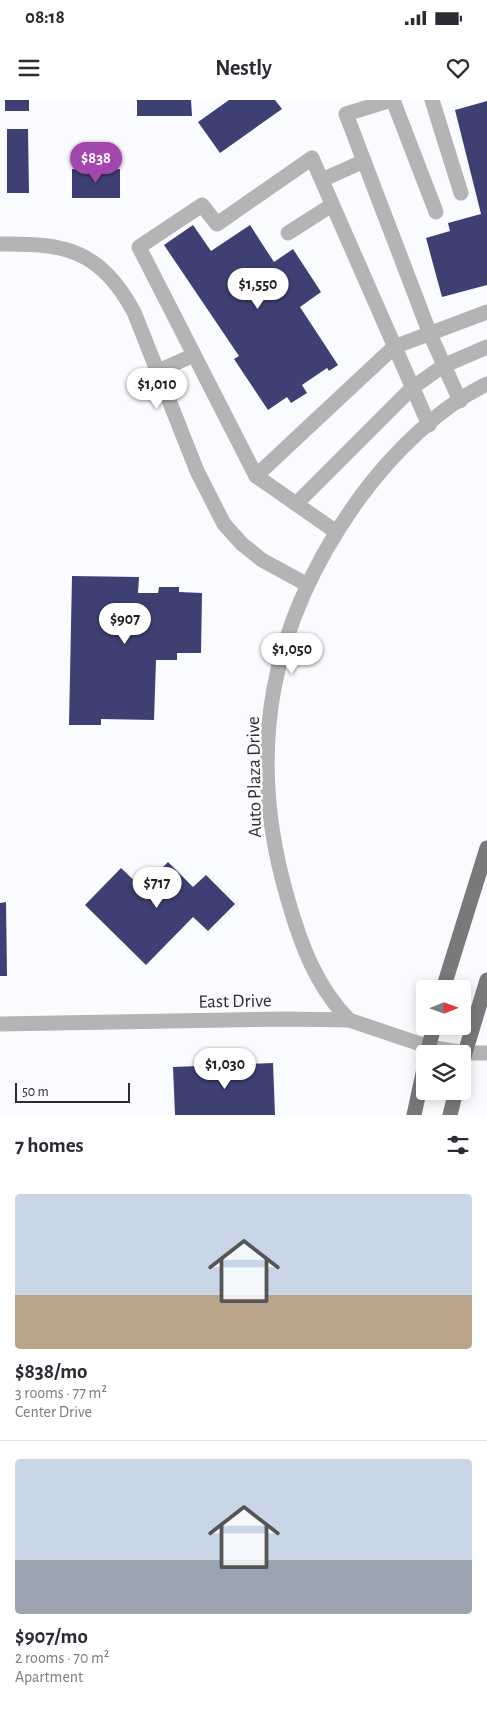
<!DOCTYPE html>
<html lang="en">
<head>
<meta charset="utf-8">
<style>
  body { margin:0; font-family:"Alegreya Sans",sans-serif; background:#f7f7f7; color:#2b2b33; height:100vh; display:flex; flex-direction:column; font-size:19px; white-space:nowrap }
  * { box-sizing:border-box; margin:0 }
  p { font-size:16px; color:#7c7c81 }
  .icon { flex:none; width:28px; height:28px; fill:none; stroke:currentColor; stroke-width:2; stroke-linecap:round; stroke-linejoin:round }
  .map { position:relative; height:1015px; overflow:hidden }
  .drawer { display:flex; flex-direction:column; background:#fff; flex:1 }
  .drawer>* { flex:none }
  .needle { width:32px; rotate:89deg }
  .fabs { position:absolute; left:416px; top:880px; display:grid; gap:10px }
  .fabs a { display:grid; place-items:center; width:55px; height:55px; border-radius:5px; background:#fff; box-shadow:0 2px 12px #0003; font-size:25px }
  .scale { position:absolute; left:15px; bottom:12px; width:115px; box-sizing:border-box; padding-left:5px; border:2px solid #2d2d2e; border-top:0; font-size:14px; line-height:18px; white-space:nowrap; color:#2d2d2e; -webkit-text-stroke:4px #fafbfe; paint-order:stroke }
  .price { position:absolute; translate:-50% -42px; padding:0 11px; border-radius:18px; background:#fff; color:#222; font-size:16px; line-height:32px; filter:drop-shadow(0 1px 2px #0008) }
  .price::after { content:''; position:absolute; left:50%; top:30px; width:15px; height:11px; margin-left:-8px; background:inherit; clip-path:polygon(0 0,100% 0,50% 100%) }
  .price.current { background:#a446b0; color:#fff }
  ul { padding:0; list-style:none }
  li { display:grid; align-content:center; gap:10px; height:265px; padding:0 15px }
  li+li { border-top:1px solid #e1e1e2 }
  li span { display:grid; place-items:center; height:155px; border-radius:5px; color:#555 }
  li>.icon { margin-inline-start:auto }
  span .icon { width:90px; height:90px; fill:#fffc; stroke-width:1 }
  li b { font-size:21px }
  h2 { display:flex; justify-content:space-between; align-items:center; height:60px; padding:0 15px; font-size:21px }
  .status { display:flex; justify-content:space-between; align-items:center; height:35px; padding:0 25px; background:#fff; direction:ltr }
  .status svg { height:14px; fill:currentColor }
  header { display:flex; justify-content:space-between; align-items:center; height:65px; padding:0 15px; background:#fff; font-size:22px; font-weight:600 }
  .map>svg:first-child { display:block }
  .building { fill:#3e4073 }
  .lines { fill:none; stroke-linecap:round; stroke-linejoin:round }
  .minor { stroke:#b5b4b4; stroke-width:15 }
  .major { stroke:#7b787a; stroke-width:15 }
  .labels { text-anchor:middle; stroke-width:5; stroke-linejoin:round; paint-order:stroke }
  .street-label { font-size:19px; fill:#2d2d2e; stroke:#fafbfe }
</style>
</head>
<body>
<div class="status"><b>08:18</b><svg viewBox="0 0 49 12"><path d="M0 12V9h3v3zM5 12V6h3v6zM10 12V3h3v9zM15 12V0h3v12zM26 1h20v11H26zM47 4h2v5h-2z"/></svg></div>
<header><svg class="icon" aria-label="menu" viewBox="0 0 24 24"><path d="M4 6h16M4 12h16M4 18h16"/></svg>Nestly<svg class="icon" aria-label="heart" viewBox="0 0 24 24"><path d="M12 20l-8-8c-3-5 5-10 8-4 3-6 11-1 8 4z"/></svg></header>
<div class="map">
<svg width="487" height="1015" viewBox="0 0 487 1015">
  <rect width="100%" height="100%" fill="#fafbfe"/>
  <!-- building -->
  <g class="building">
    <rect x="5" y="0" width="24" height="11"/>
    <polygon points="137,0 191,0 192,16 137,16"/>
    <polygon points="229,0 275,0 282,9 220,53 198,22"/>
    <polygon points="487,1 487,185 442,197 426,138 450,131 448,123 481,114 455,10"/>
    <polygon points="7,29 28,29 29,93 7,93"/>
    <rect x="72" y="69" width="48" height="29"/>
    <polygon points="193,125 211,151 250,125 274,162 293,149 321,192 300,207 338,265 329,271 327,268 302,285 307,293 291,303 287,297 268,310 234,259 239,256 164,145"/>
    <polygon points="72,476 139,477 138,493 158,493 159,487 179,487 179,492 202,493 201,553 177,553 177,560 156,560 154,620 101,619 101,625 69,625"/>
    <polygon points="168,762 193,787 206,775 235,804 208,831 193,817 146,865 85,805 121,768 142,788"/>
    <polygon points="6,802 7,876 0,876 0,803"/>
    <polygon points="273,963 275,1015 175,1015 173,967"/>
  </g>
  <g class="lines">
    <!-- minor -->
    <g class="minor">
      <polyline points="391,0 346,14 430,234 460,301"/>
      <polyline points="393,0 436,112"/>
      <polyline points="432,0 461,93"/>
      <polyline points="322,80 364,61"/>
      <polyline points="288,133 332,105"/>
      <path d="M0 144C66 143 100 150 134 212L197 371 224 424 242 444 262 460 306 484"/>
      <polyline points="158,271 194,255"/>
      <polyline points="256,376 394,247 487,212"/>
      <polyline points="296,404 412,288 443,266 487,247"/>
      <polyline points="335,431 256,376 139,147 202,105 217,124 312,58 429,325"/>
      <path d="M349 920C316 886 301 845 288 800 244 651 270 521 361 396 392 354 439 307 487 284"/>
      <polyline points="0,924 284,919 349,920 429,947 465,953 487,953"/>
    </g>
    <!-- major -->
    <g class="major">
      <polyline points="443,889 487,748"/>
      <polyline points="427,954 434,926"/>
      <polyline points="462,963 487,880"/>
      <polyline points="414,1015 425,964"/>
      <polyline points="450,1015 456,991"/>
    </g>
  </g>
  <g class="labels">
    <!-- street labels -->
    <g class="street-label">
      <text transform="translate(253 677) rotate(-91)" y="7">Auto Plaza Drive</text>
      <text transform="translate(235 900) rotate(-1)" y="7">East Drive</text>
    </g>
  </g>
</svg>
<div class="fabs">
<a><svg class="needle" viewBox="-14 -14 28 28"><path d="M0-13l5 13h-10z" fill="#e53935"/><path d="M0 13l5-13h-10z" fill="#7c7c81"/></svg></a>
<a><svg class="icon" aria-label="layers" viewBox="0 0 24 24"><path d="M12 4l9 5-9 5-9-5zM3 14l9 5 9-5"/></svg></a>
</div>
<div class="scale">50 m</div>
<b class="price current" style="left:96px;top:84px">$838</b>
<b class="price" style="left:258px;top:210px">$1,550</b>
<b class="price" style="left:157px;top:310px">$1,010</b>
<b class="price" style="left:125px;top:545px">$907</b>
<b class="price" style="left:292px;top:575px">$1,050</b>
<b class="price" style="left:157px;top:809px">$717</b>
<b class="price" style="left:225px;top:990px">$1,030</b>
</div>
<section class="drawer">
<h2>7 homes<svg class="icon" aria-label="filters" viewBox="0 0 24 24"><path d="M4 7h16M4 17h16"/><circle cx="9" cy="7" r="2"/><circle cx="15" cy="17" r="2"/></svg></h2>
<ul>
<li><span style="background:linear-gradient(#c9d6e8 65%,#b9a48a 0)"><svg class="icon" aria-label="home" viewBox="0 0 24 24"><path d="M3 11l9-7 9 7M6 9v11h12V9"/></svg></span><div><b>$838/mo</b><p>3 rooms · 77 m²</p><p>Center Drive</p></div></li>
<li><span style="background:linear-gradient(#c9d6e8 65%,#9aa5b1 0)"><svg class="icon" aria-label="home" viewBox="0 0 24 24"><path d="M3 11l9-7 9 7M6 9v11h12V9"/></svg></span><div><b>$907/mo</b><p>2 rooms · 70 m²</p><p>Apartment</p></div></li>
</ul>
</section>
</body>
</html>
